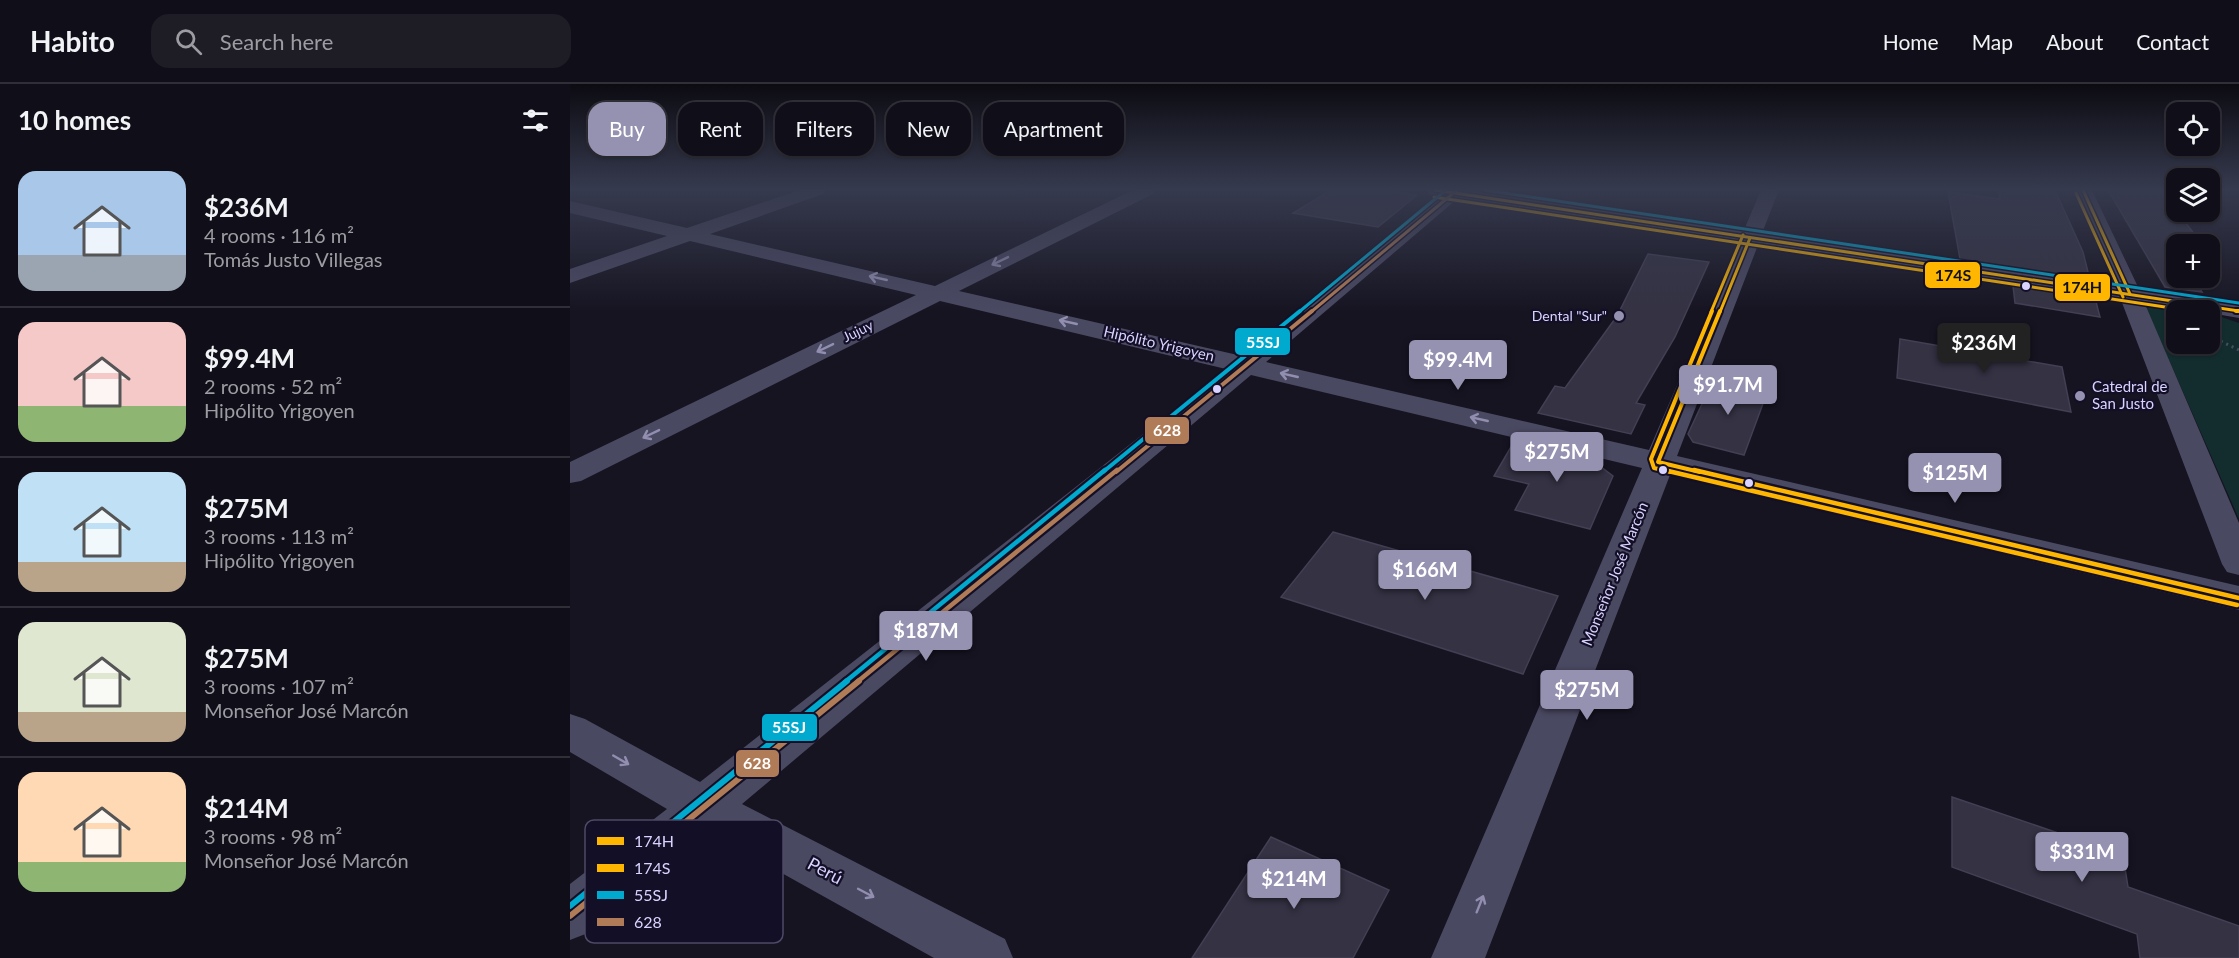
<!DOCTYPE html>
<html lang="en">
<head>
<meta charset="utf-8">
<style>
  body { margin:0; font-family:Lato,sans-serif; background:#1e1d26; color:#f1f3f6; height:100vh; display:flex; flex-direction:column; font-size:22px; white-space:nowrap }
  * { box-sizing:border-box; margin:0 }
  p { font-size:20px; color:#9c9ca2 }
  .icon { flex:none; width:33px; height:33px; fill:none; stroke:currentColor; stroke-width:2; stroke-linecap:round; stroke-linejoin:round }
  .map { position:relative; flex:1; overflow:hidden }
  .details { display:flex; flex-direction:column; background:#100f19; width:570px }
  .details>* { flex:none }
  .banner { position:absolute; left:18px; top:18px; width:570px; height:54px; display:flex; gap:12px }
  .tools { position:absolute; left:1596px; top:18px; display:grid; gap:12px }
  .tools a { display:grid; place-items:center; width:54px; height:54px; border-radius:12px; background:#100f19; box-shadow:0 2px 4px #0004,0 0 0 2px #302f38; font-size:30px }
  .price { position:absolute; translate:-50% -51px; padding:0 14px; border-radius:6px; background:#9591b1; color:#fff; font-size:20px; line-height:39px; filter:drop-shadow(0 2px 3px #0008) }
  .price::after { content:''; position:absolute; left:50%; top:36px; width:18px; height:14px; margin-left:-9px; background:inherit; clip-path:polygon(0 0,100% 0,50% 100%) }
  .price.current { background:#222; color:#fff }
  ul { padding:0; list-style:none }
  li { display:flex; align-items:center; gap:18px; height:150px; padding:0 18px }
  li+li { border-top:2px solid #302f38 }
  li span { display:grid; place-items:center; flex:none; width:168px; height:120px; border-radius:18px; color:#555 }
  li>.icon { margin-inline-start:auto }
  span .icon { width:72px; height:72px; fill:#fffc; stroke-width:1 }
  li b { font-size:26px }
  h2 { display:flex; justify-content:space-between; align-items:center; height:72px; padding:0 18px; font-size:26px }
  .chip { padding:0 21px; border-radius:18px; background:#100f19; box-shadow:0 2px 4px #0004,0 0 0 2px #302f38; font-size:21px; line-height:54px }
  .chip.current { background:#9591b1; color:#fff }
  header { display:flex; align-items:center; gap:36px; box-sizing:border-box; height:84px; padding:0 30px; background:#100f19; border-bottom:2px solid #302f38 }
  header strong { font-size:28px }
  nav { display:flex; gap:33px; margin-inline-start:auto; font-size:21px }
  .search { width:420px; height:54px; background:#1e1d26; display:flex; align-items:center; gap:15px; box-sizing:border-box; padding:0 21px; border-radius:18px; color:#9c9ca2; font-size:22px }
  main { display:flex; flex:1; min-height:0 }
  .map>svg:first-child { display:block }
  .green { fill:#132c2d }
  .building { fill:#343243; stroke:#433f54; stroke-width:1.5 }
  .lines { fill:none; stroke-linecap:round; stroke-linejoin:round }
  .path { stroke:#44505f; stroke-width:3; stroke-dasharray:2 4; stroke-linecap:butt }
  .minor { fill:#4a4962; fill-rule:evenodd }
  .bus-1-far2-casing { stroke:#130f26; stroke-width:6 }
  .bus-1-far1-casing { stroke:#130f26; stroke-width:8 }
  .bus-1-casing { stroke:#130f26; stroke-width:9 }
  .bus-2-far2-casing { stroke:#130f26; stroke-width:6 }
  .bus-2-far1-casing { stroke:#130f26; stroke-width:8 }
  .bus-2-casing { stroke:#130f26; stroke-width:9 }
  .bus-3-far3-casing { stroke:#130f26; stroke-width:6 }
  .bus-3-far2-casing { stroke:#130f26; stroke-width:8 }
  .bus-3-far1-casing { stroke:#130f26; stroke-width:9 }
  .bus-3-casing { stroke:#130f26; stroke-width:10 }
  .bus-4-far3-casing { stroke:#130f26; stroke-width:6 }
  .bus-4-far2-casing { stroke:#130f26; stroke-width:8 }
  .bus-4-far1-casing { stroke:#130f26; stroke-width:9 }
  .bus-4-casing { stroke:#130f26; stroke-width:10 }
  .bus-1-far2 { stroke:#feb600; stroke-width:3 }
  .bus-1-far1 { stroke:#feb600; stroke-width:4 }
  .bus-1 { stroke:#feb600; stroke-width:4.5 }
  .bus-2-far2 { stroke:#feb600; stroke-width:3 }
  .bus-2-far1 { stroke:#feb600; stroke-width:4 }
  .bus-2 { stroke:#feb600; stroke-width:4.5 }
  .bus-3-far3 { stroke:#00a9ce; stroke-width:3 }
  .bus-3-far2 { stroke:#00a9ce; stroke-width:4 }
  .bus-3-far1 { stroke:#00a9ce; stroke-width:4.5 }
  .bus-3 { stroke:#00a9ce; stroke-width:6 }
  .bus-4-far3 { stroke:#b07c57; stroke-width:3 }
  .bus-4-far2 { stroke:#b07c57; stroke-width:4 }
  .bus-4-far1 { stroke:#b07c57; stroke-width:4.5 }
  .bus-4 { stroke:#b07c57; stroke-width:6 }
  .oneway { stroke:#928eb0 }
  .bus-dot { fill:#d9d4ff; stroke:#130f26; stroke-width:2 }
  .poi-dot { fill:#9591b1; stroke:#130f26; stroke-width:2 }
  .labels { text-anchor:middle; stroke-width:4.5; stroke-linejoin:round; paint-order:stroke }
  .far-poi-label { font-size:14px; fill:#d9d4ff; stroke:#130f26; text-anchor:end }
  .far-street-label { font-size:14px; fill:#d9d4ff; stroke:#130f26 }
  .street-label { font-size:15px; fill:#d9d4ff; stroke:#130f26 }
  .poi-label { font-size:15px; fill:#d9d4ff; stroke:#130f26; text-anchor:start }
  .near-street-label { font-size:18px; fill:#d9d4ff; stroke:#130f26 }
  .key { fill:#130f26; stroke:#4e4a67; stroke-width:1.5 }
  .key-label { font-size:16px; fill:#d9d4ff }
  .line-badge { stroke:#130f26; stroke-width:2 }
  .badge-label { font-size:16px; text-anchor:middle; font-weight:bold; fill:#fff }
  .pale-badge-label { font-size:16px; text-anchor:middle; font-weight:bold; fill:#111 }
</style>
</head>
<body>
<header>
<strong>Habito</strong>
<div class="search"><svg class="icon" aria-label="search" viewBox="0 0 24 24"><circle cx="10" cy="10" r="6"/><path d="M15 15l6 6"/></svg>Search here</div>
<nav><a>Home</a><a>Map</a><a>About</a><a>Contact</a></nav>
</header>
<main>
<section class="details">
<h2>10 homes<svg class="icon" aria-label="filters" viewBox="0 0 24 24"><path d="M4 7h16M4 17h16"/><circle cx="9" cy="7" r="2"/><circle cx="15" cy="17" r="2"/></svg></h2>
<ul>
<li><span style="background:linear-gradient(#a9c7e8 70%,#9aa5b1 0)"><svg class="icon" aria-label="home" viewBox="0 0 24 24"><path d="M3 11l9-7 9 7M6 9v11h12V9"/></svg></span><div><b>$236M</b><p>4 rooms · 116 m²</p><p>Tomás Justo Villegas</p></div></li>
<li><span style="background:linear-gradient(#f6c9c9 70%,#8fb573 0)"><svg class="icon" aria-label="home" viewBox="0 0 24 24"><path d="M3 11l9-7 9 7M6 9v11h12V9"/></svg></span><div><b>$99.4M</b><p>2 rooms · 52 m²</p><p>Hipólito Yrigoyen</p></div></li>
<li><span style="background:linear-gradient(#bfe0f5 75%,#b9a48a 0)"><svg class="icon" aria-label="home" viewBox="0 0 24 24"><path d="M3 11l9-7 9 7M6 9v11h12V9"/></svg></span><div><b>$275M</b><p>3 rooms · 113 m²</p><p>Hipólito Yrigoyen</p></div></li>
<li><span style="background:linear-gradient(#dfe7d0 75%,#b9a48a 0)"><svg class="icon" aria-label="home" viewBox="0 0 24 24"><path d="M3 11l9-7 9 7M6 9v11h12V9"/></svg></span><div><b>$275M</b><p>3 rooms · 107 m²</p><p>Monseñor José Marcón</p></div></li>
<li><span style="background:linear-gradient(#ffd9b3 75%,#8fb573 0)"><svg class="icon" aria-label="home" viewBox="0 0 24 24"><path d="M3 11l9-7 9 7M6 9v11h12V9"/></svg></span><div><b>$214M</b><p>3 rooms · 98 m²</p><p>Monseñor José Marcón</p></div></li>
</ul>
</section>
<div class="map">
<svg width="1669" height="874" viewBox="0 0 1669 874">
  <rect width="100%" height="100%" fill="#161421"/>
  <!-- green -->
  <polygon class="green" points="1594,221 1629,226 1606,226 1606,260 1640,260 1640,229 1669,239 1669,435 1580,233 1575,226 1579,222"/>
  <!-- building -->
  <g class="building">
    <polygon points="761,106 811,106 847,111 808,143 723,129"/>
    <polygon points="1428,106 1485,106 1513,168 1520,196 1390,175 1378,108 1430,115"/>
    <polygon points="1538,106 1591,106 1631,159 1600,155 1606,166 1606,194 1623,194 1632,208 1595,203"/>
    <polygon points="1078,170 1139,178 1105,253 1066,319 1075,321 1061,350 968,329 985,302 995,304 1047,232"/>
    <polygon points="1443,202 1525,214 1530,233 1445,219"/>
    <polygon points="1330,255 1492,283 1501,328 1327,294"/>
    <polygon points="1144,294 1198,306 1174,371 1123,358 1118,350"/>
    <polygon points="951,357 1019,374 1043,392 1020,445 945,426 959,400 924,392 942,361 948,362"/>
    <polygon points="763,448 988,512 953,590 711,513"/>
    <polygon points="1382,713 1553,771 1558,803 1669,842 1669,874 1570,874 1567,850 1382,783"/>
    <polygon points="701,753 819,806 783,874 622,874"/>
  </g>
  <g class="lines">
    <!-- path -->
    <polyline class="path" points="1640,252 1669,266"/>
    <!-- minor -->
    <path class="minor" d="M230 106H256L253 110 140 150 365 202 563 106H586L583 110 389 207 672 272 869 112 859 110 856 106H899L1174 146 1191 106H1209L1192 149 1545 202 1504 106H1522L1569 205 1669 220V234L1640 229V226L1575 220 1669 439V491L1657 488 1652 480 1551 216 1188 161 1107 372 1669 502V526L1100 391 915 874H861L1072 384 681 291 172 720 435 855 443 874H364L138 748 18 849 0 856V800L97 725 0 668V630L15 635 130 698 656 285 370 217 11 397 0 399V378L346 211 120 157 0 199V185L97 152 0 129V117L117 144ZM887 115 1169 158 1079 366 696 278Z"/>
    <!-- bus-1-far2 casing -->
    <g class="bus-1-far2-casing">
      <g id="bus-1-far2">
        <polyline points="865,106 1669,227"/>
        <polyline points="1513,106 1560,210"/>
        <polyline points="1150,228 1180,154"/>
      </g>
    </g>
    <!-- bus-1-far1 casing -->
    <g class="bus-1-far1-casing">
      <g id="bus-1-far1">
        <polyline points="1666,227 1669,227"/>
        <polyline points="1130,388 1088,378 1150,227"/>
      </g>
    </g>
    <!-- bus-1 casing -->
    <g class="bus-1-casing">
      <polyline id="bus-1" points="1124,386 1669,514"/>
    </g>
    <!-- bus-2-far2 casing -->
    <g class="bus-2-far2-casing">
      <g id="bus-2-far2">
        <polyline points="1506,109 1553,213"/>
        <polyline points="864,113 1615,226"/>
        <polyline points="1141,228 1173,151"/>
      </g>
    </g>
    <!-- bus-2-far1 casing -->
    <g class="bus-2-far1-casing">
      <polyline id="bus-2-far1" points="1101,388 1084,384 1081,375 1142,227"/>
    </g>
    <!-- bus-2 casing -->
    <g class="bus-2-casing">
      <polyline id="bus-2" points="1094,386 1667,521"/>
    </g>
    <!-- bus-3-far3 casing -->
    <g class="bus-3-far3-casing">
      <g id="bus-3-far3">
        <polyline points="914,106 1669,219"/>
        <polyline points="729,228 876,106"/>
      </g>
    </g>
    <!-- bus-3-far2 casing -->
    <g class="bus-3-far2-casing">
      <polyline id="bus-3-far2" points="533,388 730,227"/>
    </g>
    <!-- bus-3-far1 casing -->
    <g class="bus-3-far1-casing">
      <polyline id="bus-3-far1" points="275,598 535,386"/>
    </g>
    <!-- bus-3 casing -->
    <g class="bus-3-casing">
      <polyline id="bus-3" points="0,822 277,597"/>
    </g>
    <!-- bus-4-far3 casing -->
    <g class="bus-4-far3-casing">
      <polyline id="bus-4-far3" points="741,228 887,106"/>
    </g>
    <!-- bus-4-far2 casing -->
    <g class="bus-4-far2-casing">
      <polyline id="bus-4-far2" points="546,388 742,227"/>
    </g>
    <!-- bus-4-far1 casing -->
    <g class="bus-4-far1-casing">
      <polyline id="bus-4-far1" points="287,598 547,386"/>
    </g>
    <!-- bus-4 casing -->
    <g class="bus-4-casing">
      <polyline id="bus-4" points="0,832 289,597"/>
    </g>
    <!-- bus-1-far2 -->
    <use href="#bus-1-far2" class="bus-1-far2"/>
    <!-- bus-1-far1 -->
    <use href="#bus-1-far1" class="bus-1-far1"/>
    <!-- bus-1 -->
    <use href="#bus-1" class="bus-1"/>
    <!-- bus-2-far2 -->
    <use href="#bus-2-far2" class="bus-2-far2"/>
    <!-- bus-2-far1 -->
    <use href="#bus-2-far1" class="bus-2-far1"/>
    <!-- bus-2 -->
    <use href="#bus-2" class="bus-2"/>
    <!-- bus-3-far3 -->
    <use href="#bus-3-far3" class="bus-3-far3"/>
    <!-- bus-3-far2 -->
    <use href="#bus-3-far2" class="bus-3-far2"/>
    <!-- bus-3-far1 -->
    <use href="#bus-3-far1" class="bus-3-far1"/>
    <!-- bus-3 -->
    <use href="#bus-3" class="bus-3"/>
    <!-- bus-4-far3 -->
    <use href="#bus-4-far3" class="bus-4-far3"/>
    <!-- bus-4-far2 -->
    <use href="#bus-4-far2" class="bus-4-far2"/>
    <!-- bus-4-far1 -->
    <use href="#bus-4-far1" class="bus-4-far1"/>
    <!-- bus-4 -->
    <use href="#bus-4" class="bus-4"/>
  </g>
  <!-- one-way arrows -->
  <defs><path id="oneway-shaft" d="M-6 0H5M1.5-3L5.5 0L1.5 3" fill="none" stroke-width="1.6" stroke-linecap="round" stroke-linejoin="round" transform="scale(1.5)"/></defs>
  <g class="oneway">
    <use href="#oneway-shaft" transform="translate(430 177) rotate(154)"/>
    <use href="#oneway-shaft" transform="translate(308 194) rotate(-167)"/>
    <use href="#oneway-shaft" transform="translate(498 238) rotate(-167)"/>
    <use href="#oneway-shaft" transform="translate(255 264) rotate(154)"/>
    <use href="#oneway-shaft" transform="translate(719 291) rotate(-167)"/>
    <use href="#oneway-shaft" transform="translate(909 335) rotate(-167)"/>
    <use href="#oneway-shaft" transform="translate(81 350) rotate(154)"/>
    <use href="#oneway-shaft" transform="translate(51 676) rotate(30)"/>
    <use href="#oneway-shaft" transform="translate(296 809) rotate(28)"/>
    <use href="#oneway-shaft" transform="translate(910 820) rotate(-68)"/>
  </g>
  <!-- sky -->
  <linearGradient id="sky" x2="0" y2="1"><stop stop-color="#0c0b12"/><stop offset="0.46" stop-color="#363a4e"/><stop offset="1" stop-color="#363a4e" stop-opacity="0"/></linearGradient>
  <rect width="1669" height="228" fill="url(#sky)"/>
  <!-- markers -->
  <g class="bus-dot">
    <circle cx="1456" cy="202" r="5"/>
    <circle cx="647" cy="305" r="5"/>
    <circle cx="1093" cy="386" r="5"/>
    <circle cx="1179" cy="399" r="5"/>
  </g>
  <g class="poi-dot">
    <circle cx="1049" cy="232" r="6"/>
    <circle cx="1510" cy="312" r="6"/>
  </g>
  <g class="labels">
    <!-- far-poi labels -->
    <g class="far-poi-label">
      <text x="1037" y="237">Dental "Sur"</text>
    </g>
    <!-- far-street labels -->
    <g class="far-street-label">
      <text transform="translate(288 247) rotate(-26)" y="5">Jujuy</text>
    </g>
    <!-- street labels -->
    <g class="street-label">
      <text transform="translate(589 260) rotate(13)" y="5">Hipólito Yrigoyen</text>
      <text transform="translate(1045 490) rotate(-68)" y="5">Monseñor José Marcón</text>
    </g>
    <!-- poi labels -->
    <g class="poi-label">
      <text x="1522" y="308">Catedral de<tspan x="1522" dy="17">San Justo</tspan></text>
    </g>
    <!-- near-street labels -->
    <g class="near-street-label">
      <text transform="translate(255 787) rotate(28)" y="6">Perú</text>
    </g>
  </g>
  <!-- legend -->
  <rect x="15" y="736" width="198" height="123" rx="9" class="key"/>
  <rect x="27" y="753" width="27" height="8" fill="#feb600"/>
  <rect x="27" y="780" width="27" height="8" fill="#feb600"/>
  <rect x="27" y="807" width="27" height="8" fill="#00a9ce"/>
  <rect x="27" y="834" width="27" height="8" fill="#b07c57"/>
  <g class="key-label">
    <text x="64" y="763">174H</text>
    <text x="64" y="790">174S</text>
    <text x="64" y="817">55SJ</text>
    <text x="64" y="844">628</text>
  </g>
  <g class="line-badge">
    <rect x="1354" y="177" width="57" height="28" rx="6" fill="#feb600"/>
    <rect x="1484" y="189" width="57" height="29" rx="6" fill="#feb600"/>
    <rect x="664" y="243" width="57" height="29" rx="6" fill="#00a9ce"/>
    <rect x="574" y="332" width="46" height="29" rx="6" fill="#b07c57"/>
    <rect x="191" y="629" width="57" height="29" rx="6" fill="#00a9ce"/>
    <rect x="165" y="665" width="45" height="29" rx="6" fill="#b07c57"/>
  </g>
  <g class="badge-label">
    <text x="693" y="264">55SJ</text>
    <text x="597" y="352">628</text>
    <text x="219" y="649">55SJ</text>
    <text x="187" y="685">628</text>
  </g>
  <g class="pale-badge-label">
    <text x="1383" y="197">174S</text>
    <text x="1512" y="209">174H</text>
  </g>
</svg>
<div class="tools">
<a><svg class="icon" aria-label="locate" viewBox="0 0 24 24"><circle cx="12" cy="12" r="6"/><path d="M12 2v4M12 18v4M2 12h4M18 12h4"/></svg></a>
<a><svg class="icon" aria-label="layers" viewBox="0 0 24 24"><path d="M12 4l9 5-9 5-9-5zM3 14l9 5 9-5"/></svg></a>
<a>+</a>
<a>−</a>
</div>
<b class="price current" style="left:1414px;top:290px">$236M</b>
<b class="price" style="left:888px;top:307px">$99.4M</b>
<b class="price" style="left:1158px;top:332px">$91.7M</b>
<b class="price" style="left:987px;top:399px">$275M</b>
<b class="price" style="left:1385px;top:420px">$125M</b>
<b class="price" style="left:855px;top:517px">$166M</b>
<b class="price" style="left:356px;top:578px">$187M</b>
<b class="price" style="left:1017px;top:637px">$275M</b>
<b class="price" style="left:1512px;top:799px">$331M</b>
<b class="price" style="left:724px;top:826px">$214M</b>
<div class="banner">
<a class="chip current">Buy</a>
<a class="chip">Rent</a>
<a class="chip">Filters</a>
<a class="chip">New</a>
<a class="chip">Apartment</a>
</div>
</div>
</main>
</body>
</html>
